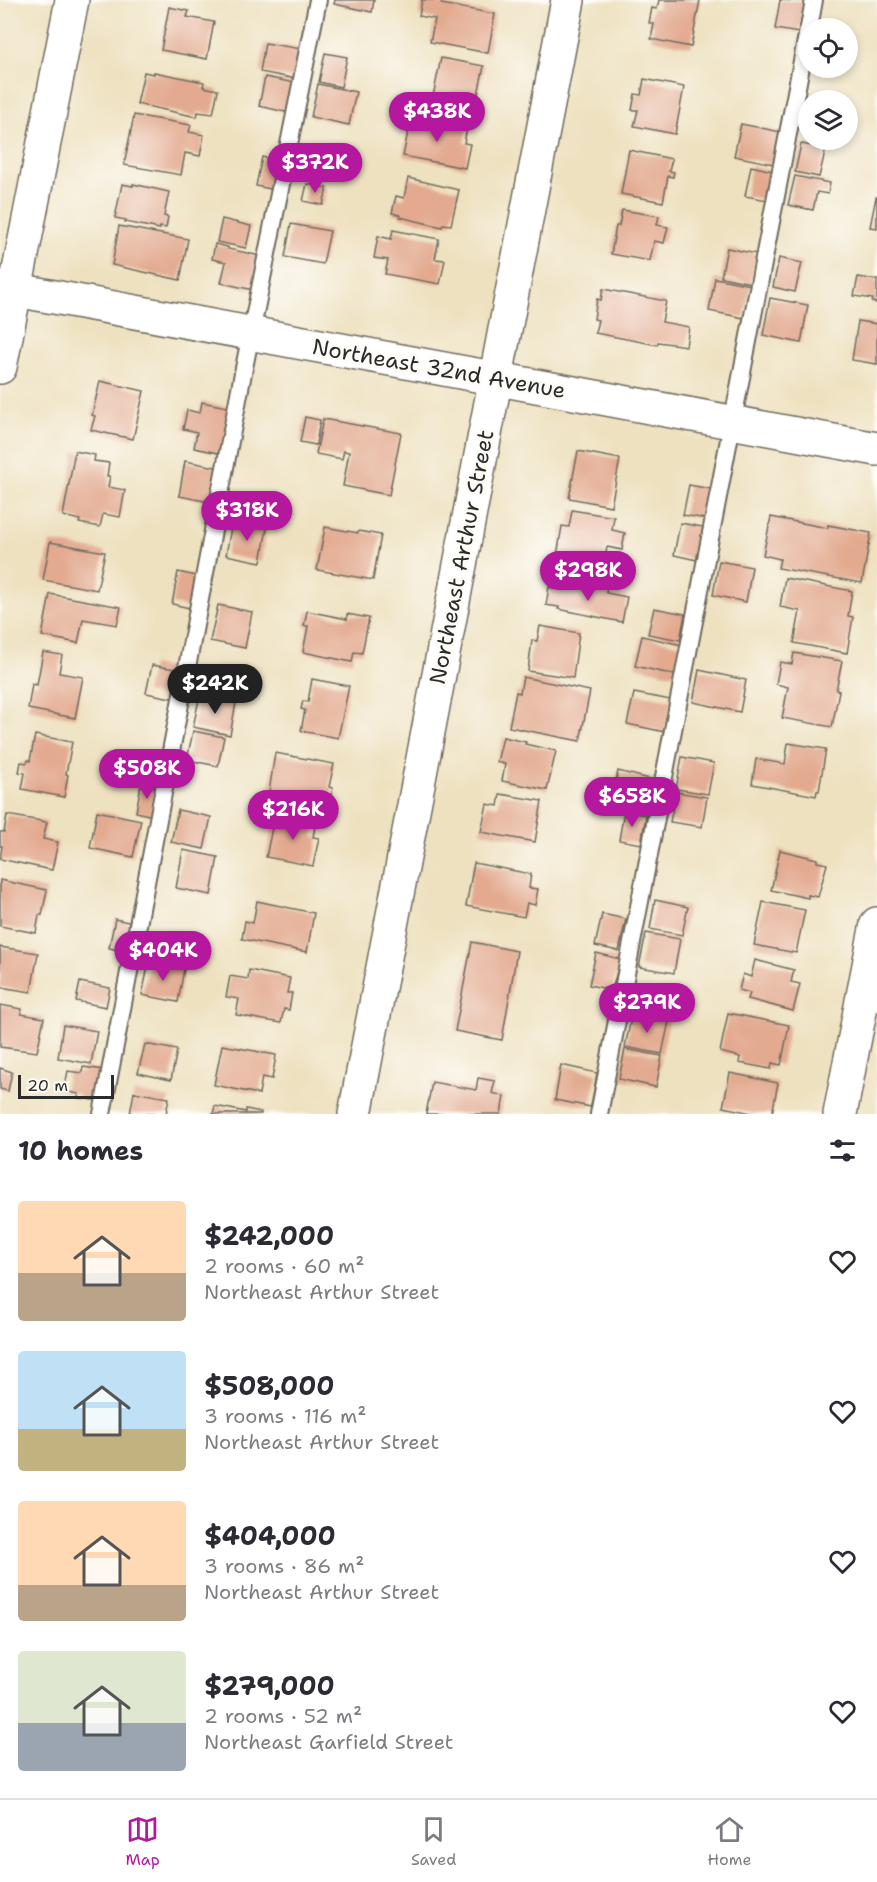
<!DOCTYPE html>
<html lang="en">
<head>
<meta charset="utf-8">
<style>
  body { margin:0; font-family:"Shantell Sans",sans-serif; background:#f2f2f3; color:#2b2b33; height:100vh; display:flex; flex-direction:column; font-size:22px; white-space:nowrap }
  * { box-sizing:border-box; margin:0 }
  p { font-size:20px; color:#7c7c81 }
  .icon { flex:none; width:33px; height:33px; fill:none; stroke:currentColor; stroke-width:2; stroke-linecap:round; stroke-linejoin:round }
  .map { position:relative; height:1114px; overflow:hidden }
  .drawer { display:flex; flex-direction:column; background:#fff; flex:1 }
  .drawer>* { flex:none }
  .controls { position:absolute; left:798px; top:18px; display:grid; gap:12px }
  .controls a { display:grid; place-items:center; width:60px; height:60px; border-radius:50%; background:#fff; box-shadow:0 3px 9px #0003; font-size:30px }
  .scale { position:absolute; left:18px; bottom:15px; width:96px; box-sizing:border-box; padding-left:6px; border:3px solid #2b2b2b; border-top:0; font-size:16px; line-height:21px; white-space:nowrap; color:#2b2b2b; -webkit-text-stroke:4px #fdfcf7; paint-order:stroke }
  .price { position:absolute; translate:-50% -51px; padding:0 14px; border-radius:21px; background:#b5179e; color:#fff; font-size:20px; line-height:39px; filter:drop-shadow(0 2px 3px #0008) }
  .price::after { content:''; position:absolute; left:50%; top:36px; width:18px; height:14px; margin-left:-9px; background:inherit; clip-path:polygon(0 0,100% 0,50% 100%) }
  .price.current { background:#222; color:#fff }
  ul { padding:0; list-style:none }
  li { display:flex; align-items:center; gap:18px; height:150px; padding:0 18px }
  li span { display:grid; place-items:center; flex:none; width:168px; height:120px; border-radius:6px; color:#555 }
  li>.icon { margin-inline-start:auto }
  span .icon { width:72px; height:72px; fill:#fffc; stroke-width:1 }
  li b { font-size:26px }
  h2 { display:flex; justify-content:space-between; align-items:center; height:72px; padding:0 18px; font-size:26px }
  .menu { display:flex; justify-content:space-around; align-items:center; height:84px; border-top:2px solid #e1e1e2; background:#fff; font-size:16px; color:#7c7c81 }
  .menu a { display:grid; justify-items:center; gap:3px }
  .menu .current { color:#b5179e }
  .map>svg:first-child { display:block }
  .building { fill:#e3aa90 }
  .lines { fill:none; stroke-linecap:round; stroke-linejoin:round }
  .service-casing { stroke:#6f6b5f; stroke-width:20 }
  .minor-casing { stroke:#6f6b5f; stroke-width:36 }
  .service { stroke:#fff; stroke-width:16 }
  .minor { stroke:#fff; stroke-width:33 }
  .labels { text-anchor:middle; stroke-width:6; stroke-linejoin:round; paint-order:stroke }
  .street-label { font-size:22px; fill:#2b2b2b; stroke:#fdfcf7 }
</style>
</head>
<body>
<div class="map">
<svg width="877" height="1114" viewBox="0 0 877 1114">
  <rect width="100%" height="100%" fill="#fdfcf7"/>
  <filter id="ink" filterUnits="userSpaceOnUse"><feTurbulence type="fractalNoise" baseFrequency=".0167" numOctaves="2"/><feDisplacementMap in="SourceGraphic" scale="12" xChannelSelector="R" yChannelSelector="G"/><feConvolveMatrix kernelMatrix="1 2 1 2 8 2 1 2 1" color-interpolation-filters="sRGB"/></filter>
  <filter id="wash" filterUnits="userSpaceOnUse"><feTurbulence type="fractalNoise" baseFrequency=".008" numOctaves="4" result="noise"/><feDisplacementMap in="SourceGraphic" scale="24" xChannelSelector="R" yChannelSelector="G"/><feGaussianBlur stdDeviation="1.35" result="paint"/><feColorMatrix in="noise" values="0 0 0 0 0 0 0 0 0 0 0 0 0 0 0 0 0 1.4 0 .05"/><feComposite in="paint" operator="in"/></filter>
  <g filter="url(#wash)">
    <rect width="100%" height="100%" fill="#eee1c0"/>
    <g id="blocks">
      <!-- building -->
      <g class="building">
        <polygon points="335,0 374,0 372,12 334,4"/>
        <polygon points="422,0 442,0 441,4 495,14 488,53 430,42 435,19 419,16"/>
        <polygon points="659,0 700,0 691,47 651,39 654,24 649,23 652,8 657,9"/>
        <polygon points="780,0 805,1 799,33 775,29"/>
        <polygon points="169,7 189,11 187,17 214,22 207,59 161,50"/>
        <polygon points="265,43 302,49 297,79 260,72"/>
        <polygon points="325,53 347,57 341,87 319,82"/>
        <polygon points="441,58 484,66 475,109 432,101"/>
        <polygon points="144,72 154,74 154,72 204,82 203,87 218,90 213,114 198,112 197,117 137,104"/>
        <polygon points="265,77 295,83 290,113 259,106"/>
        <polygon points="644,79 684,87 675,134 634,126 638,110 632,110 635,94 641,95"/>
        <polygon points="318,84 356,92 349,125 311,117"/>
        <polygon points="134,115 191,125 189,132 204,135 200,156 185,153 181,175 124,165"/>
        <polygon points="411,117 467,128 464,143 470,144 465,168 403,156"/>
        <polygon points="741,124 781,132 774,164 734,156"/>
        <polygon points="801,144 826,148 819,177 795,172"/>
        <polygon points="629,150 672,159 669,171 674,172 673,177 668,176 663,202 621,194"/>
        <polygon points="262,157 281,161 275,190 256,186"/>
        <polygon points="751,166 773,171 767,200 745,196"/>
        <polygon points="795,176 830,183 828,194 817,192 813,210 788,205"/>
        <polygon points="408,178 459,190 451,225 443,224 442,227 400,217 400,215 392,213 396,196 404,198"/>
        <polygon points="122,184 133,186 133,184 169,192 164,216 168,217 166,228 160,227 160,229 125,222 126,220 115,218"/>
        <polygon points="307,184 327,188 323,205 303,201"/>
        <polygon points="876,197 877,197 877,228 870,227"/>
        <polygon points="622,210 659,216 657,225 668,227 664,243 654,241 650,261 611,254 616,226 619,226"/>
        <polygon points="222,219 251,226 246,248 217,242"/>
        <polygon points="291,224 330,231 323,264 285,257"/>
        <polygon points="119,226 188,239 180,280 112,265"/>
        <polygon points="393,230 439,239 435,259 445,260 440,284 385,274 388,260 374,258 378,236 391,239"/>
        <polygon points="215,244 228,247 228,249 261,256 254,290 221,283 226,262 212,259"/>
        <polygon points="727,248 757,254 751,283 721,277"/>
        <polygon points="779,258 802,263 795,292 773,287"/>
        <polygon points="858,277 877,280 877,303 872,302 873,299 854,296"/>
        <polygon points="715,278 751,285 744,318 709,311"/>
        <polygon points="603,289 666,301 662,322 689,327 686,346 658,342 657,345 595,333 598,320 594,319 597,299 601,300"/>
        <polygon points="770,298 808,305 801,343 763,335"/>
        <polygon points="858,321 877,324 877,364 852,360"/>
        <polygon points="100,381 144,391 133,439 91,430 95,416 92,415"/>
        <polygon points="202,402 232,408 223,454 194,448 197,432 183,429 187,410 200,413"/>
        <polygon points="305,417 320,420 316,445 300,442"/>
        <polygon points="323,419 401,433 389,495 343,486 349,452 344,451 342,459 316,454"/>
        <polygon points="75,451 95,455 94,461 109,463 107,476 110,476 108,487 125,490 120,517 103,514 100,527 79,523 80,520 63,516"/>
        <polygon points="578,451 620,459 611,506 569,498"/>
        <polygon points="185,461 221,468 215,503 179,496"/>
        <polygon points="689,485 711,489 706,519 683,515"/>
        <polygon points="572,510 614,517 612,530 625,533 622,550 607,547 604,564 557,556 562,526 569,527"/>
        <polygon points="771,517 828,528 828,525 871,533 862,583 778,568 780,559 763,555"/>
        <polygon points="232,522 267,528 261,562 226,555"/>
        <polygon points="680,523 703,527 697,560 674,555"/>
        <polygon points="325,527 358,533 359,531 381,535 373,580 317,570"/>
        <polygon points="50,542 105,552 97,590 43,580"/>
        <polygon points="719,561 752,567 746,602 713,595"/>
        <polygon points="178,572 201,577 194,609 172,604"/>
        <polygon points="785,578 852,591 848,616 853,617 847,653 794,643 800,611 780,607"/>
        <polygon points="558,584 592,590 593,584 607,587 606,593 627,597 622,622 558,609 559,607 546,605 549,587 558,589"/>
        <polygon points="50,594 121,607 117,625 83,619 78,643 42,636"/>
        <polygon points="218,605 252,612 245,648 210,641"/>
        <polygon points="654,608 685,614 680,640 648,634"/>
        <polygon points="307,611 347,619 347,614 369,618 362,653 354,652 352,662 303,652 308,626 304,626"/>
        <polygon points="540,626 579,633 573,678 528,671 532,640 537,641"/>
        <polygon points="642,636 682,645 675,675 635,666"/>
        <polygon points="43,652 62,655 59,673 83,677 75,718 28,709 32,684 37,685"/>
        <polygon points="794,653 842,661 836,690 839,691 832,727 782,718 788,687 776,684 780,662 792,664"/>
        <polygon points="152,665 181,670 176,699 146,693"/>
        <polygon points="699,670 746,680 740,712 693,702"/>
        <polygon points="523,677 590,691 580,741 509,727 516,692 520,693"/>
        <polygon points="312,679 349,686 338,738 301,731 305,710 301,709 303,701 308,702"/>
        <polygon points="634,693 671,700 665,732 627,724"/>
        <polygon points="200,695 236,703 230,735 193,727"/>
        <polygon points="193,731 224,737 218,766 187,760"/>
        <polygon points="35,735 72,742 66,774 68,775 64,797 22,789 25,773 19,772 21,762 27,763 28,760 30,761"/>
        <polygon points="503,737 526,742 525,744 556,751 547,790 502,781 505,764 497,762"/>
        <polygon points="788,743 826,749 819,791 817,791 816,796 752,784 756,759 785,764"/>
        <polygon points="275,753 334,764 329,787 333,788 331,796 327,795 325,809 268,799"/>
        <polygon points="682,757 714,763 708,794 676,789"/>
        <polygon points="618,771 654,780 647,812 611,803"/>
        <polygon points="141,784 159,788 153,816 136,812"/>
        <polygon points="676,792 707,797 702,827 670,822"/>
        <polygon points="500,794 542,801 535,842 481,832 487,804 498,806"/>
        <polygon points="178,810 211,817 204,849 171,842"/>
        <polygon points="97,811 141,820 133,857 90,848"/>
        <polygon points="624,811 646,815 641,844 619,840"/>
        <polygon points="275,814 316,822 313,837 319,838 313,866 266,857"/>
        <polygon points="7,815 47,822 43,839 58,842 52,870 0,859 2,846 0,846 0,832 4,832"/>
        <polygon points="183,850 218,857 211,895 176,888"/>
        <polygon points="780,850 817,859 817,862 827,864 818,897 808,895 808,898 771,890"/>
        <polygon points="474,863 531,874 529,888 538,889 535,905 527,903 524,917 466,906"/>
        <polygon points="0,880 47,890 42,915 39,915 36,933 0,926"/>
        <polygon points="655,900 688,907 682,935 650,929"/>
        <polygon points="257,901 314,913 307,952 242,939 245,921 253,923"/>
        <polygon points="763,902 805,910 796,953 754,945"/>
        <polygon points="602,914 626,919 619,951 595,946"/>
        <polygon points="115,919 133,923 127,952 109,948"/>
        <polygon points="646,933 680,939 674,973 639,967"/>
        <polygon points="472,942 517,951 502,1040 455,1031"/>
        <polygon points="0,947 38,953 31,992 0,987"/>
        <polygon points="596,953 620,959 612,990 589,985"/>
        <polygon points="755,960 794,970 791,982 800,984 793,1011 748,999 750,993 739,990 743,974 751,977"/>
        <polygon points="149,962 184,969 178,1002 142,995"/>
        <polygon points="249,970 290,978 287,993 292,993 289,1010 284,1009 281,1023 236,1015 239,999 226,997 230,976 248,979"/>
        <polygon points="80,982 110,988 106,1007 76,1001"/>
        <polygon points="0,1005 22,1009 21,1014 44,1018 37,1052 0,1047"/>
        <polygon points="728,1013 789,1025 781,1065 772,1063 771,1069 739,1063 740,1057 720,1052"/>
        <polygon points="632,1014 669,1021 662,1054 625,1047"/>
        <polygon points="63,1025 97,1031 91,1064 58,1058"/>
        <polygon points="145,1044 177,1050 171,1080 138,1073"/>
        <polygon points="222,1045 276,1055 272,1079 262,1077 259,1094 214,1085"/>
        <polygon points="625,1049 662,1056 656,1087 619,1079"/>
        <polygon points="561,1065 597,1073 591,1107 555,1100"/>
        <polygon points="83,1067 104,1070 98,1101 78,1098 79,1094 64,1091 68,1071 82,1073"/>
        <polygon points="0,1068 12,1072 8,1091 0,1089"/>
        <polygon points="730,1073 778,1083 772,1114 756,1114 723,1107"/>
        <polygon points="478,1078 495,1081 492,1093 504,1096 501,1114 426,1114 432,1082 476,1090"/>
        <polygon points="134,1092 169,1098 166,1114 130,1114"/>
        <polygon points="215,1106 246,1112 246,1109 261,1112 261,1114 213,1114"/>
      </g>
    </g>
  </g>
  <g filter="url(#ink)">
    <use href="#blocks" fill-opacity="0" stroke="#6f6b5f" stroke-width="1.5"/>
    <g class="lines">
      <!-- service casing -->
      <g class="service-casing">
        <g id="service">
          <polyline points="809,28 814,0"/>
          <polyline points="102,1114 243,373 318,0"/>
          <polyline points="599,1114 808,30"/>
        </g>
      </g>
      <!-- minor casing -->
      <g class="minor-casing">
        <g id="minor">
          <polyline points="0,287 877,449"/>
          <polyline points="0,367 72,0"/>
          <polyline points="355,1114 568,0"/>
          <polyline points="840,1114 877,924"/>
        </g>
      </g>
      <!-- service -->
      <use href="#service" class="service"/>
      <!-- minor -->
      <use href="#minor" class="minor"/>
    </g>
  </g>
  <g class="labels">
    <!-- street labels -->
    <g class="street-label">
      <text transform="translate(439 368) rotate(10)" y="8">Northeast 32nd Avenue</text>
      <text transform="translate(461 557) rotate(-79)" y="8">Northeast Arthur Street</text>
    </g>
  </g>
</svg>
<div class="controls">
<a><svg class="icon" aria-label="locate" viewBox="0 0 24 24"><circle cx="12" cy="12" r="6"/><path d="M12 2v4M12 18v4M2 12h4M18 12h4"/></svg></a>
<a><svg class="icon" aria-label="layers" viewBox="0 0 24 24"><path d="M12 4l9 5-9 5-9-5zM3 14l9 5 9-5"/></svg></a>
</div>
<div class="scale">20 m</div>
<b class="price" style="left:437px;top:143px">$438K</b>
<b class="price" style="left:315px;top:194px">$372K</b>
<b class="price" style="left:247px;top:542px">$318K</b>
<b class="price" style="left:588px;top:602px">$298K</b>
<b class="price current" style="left:215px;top:715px">$242K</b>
<b class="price" style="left:147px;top:800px">$508K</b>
<b class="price" style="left:632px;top:828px">$658K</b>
<b class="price" style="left:293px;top:841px">$216K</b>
<b class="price" style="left:163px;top:982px">$404K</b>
<b class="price" style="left:647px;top:1034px">$279K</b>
</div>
<section class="drawer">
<h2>10 homes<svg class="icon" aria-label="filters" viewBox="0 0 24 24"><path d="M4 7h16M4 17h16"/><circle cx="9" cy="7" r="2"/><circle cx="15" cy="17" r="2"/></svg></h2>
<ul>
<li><span style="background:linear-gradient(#ffd9b3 60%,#b9a48a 0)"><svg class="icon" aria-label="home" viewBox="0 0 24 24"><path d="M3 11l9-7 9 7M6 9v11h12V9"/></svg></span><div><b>$242,000</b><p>2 rooms · 60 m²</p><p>Northeast Arthur Street</p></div><svg class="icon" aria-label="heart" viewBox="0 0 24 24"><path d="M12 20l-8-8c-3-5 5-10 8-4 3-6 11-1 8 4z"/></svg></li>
<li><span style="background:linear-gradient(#bfe0f5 65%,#c2b280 0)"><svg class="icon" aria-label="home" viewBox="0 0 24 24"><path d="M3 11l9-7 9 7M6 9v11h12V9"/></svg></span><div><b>$508,000</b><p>3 rooms · 116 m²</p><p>Northeast Arthur Street</p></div><svg class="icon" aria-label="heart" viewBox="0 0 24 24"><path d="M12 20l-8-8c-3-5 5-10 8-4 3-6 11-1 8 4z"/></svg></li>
<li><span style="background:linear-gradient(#ffd9b3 70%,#b9a48a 0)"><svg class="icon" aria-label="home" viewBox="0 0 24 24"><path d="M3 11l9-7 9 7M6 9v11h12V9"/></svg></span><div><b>$404,000</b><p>3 rooms · 86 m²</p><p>Northeast Arthur Street</p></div><svg class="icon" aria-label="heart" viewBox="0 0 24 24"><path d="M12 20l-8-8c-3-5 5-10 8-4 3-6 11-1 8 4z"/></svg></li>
<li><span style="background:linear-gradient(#dfe7d0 60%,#9aa5b1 0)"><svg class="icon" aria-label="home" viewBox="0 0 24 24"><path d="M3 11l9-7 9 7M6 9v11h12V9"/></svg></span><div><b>$279,000</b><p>2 rooms · 52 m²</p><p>Northeast Garfield Street</p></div><svg class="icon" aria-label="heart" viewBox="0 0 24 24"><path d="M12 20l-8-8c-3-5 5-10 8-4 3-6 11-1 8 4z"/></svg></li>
</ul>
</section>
<nav class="menu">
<a class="current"><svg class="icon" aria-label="map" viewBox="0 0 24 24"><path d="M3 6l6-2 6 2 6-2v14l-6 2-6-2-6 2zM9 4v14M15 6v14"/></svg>Map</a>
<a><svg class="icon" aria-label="saved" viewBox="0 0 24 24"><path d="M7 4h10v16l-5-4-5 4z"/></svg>Saved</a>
<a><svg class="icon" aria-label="home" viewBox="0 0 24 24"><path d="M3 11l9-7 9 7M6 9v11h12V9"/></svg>Home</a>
</nav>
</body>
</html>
